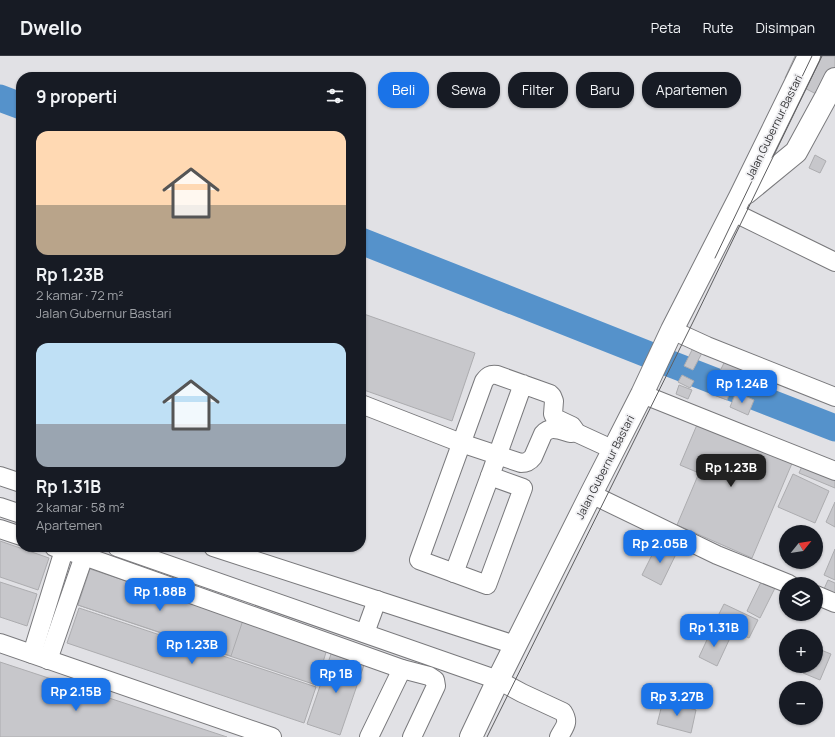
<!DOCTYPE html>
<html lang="id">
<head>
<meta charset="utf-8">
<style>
  body { margin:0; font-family:Manrope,sans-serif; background:#242831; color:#f1f3f6; height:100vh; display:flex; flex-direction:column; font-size:15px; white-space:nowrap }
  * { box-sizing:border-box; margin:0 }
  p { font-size:13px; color:#9ea1a6 }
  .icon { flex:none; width:22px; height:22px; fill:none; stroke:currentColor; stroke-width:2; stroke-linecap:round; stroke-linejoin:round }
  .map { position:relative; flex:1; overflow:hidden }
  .drawer { position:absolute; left:16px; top:16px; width:350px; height:480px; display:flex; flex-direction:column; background:#171b24; border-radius:16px; box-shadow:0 1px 3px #0004 }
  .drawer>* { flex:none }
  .top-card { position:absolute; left:378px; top:16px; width:380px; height:36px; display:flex; gap:8px }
  .needle { width:26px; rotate:60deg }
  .buttons { position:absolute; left:779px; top:469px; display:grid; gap:8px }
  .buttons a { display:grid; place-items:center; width:44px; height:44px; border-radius:50%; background:#171b24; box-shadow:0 1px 3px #0004; font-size:20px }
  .price { position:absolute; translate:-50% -34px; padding:0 9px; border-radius:8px; background:#1a73e8; color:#fff; font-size:13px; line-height:26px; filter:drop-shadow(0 1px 2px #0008) }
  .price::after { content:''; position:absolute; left:50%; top:24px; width:12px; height:9px; margin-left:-6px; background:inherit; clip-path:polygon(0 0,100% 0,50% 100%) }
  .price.selected { background:#222; color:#fff }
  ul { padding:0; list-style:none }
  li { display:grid; align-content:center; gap:8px; height:212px; padding:0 20px }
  li span { display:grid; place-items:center; height:124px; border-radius:12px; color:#555 }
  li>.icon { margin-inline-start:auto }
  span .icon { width:72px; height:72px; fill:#fffc; stroke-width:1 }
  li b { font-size:17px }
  h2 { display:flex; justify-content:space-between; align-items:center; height:48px; padding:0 20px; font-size:17px }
  .pill { padding:0 14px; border-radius:16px; background:#171b24; box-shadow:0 1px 3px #0004; font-size:14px; line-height:36px }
  .pill.selected { background:#1a73e8; color:#fff }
  header { display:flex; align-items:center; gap:24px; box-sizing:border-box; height:56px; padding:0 20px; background:#171b24; border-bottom:1px solid #363941 }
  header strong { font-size:19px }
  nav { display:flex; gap:22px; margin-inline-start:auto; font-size:14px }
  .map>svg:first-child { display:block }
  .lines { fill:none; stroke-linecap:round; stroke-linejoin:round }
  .river { stroke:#5592cb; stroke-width:27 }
  .building { fill:#c7c7cb; stroke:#acacaf }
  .minor-casing { stroke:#79797c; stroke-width:20 }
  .highway-casing { stroke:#79797c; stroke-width:24 }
  .minor { stroke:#fff; stroke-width:18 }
  .highway { stroke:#fff; stroke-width:22 }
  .tram { stroke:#5d5d5f; stroke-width:1 }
  .labels { text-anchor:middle; stroke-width:3.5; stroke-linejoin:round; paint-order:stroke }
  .street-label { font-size:11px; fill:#363638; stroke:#efeff2 }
</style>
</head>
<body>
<header>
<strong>Dwello</strong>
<nav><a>Peta</a><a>Rute</a><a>Disimpan</a></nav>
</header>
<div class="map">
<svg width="835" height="681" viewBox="0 0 835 681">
  <rect width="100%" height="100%" fill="#e1e1e5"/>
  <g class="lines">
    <!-- river -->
    <g class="river">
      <polyline points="0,42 21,50"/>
      <polyline points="361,185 647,298"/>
      <polyline points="671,308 835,372"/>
    </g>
  </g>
  <!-- building -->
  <g class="building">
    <polygon points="795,0 835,0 835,14 822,41 785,22"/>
    <polygon points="815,99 826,105 820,117 809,112"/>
    <polygon points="361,257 475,297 452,365 361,333"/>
    <polygon points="694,290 703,295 693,314 684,310"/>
    <polygon points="726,303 745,312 739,326 719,317"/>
    <polygon points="682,319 694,325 690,332 678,326"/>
    <polygon points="759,321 773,328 768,338 754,331"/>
    <polygon points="715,328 731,334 727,344 711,338"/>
    <polygon points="679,329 692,334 688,343 676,338"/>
    <polygon points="736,336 754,344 748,359 730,351"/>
    <polygon points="699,364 793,405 752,502 677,469 699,417 680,409"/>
    <polygon points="804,406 835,420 835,432 799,417"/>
    <polygon points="793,418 829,435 815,467 778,451"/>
    <polygon points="835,446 835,471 826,466"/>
    <polygon points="0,485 49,502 38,534 0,521"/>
    <polygon points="658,487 677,496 661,529 642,519"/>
    <polygon points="835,493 835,524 824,519"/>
    <polygon points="90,513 327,593 316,629 78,549"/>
    <polygon points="90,513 243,564 231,600 78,549"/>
    <polygon points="762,524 776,530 760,562 747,555"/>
    <polygon points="828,524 835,527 835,538 824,533"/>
    <polygon points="0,526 37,538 27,570 0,561"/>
    <polygon points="724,548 758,564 749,582 715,566"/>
    <polygon points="79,552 316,631 304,667 67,587"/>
    <polygon points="712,573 730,582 717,610 699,601"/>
    <polygon points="816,592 831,598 820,624 803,617 806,610 816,610"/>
    <polygon points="331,598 364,609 340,679 307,668"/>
    <polygon points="0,606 227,681 0,681"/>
    <polygon points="663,645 696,654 691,677 657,668"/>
  </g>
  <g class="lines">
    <!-- minor casing -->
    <g class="minor-casing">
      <g id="minor">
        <polyline points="733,156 835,206"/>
        <polyline points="672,274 707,290 835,341"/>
        <path d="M523 328 490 420 523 432 487 529 419 504 484 325C488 320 490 318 497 319L550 338 552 340 554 345 553 358 555 362 572 370 577 377 614 394"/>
        <polyline points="642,338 742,378 835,415"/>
        <path d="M361 348 461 387 521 407C527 407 530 405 533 401L543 378C550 369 560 374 570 377H572"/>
        <polyline points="0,420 21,427"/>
        <polyline points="591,438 717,499 789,528"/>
        <polyline points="0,451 21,458"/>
        <polyline points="0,473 21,480"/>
        <polyline points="54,491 84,500 402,613 429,620 435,624 436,630 412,681"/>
        <path d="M117 491 498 624 522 637 563 656C570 667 564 671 559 681"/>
        <polyline points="213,491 515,589"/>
        <polyline points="454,517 490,420"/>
        <polyline points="816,539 835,547"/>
        <polyline points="365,577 377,544"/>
        <polyline points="0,587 272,681"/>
        <polyline points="32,598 65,491"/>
        <polyline points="48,604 84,500 89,491"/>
        <polyline points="369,681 402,613"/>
      </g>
    </g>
    <!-- highway casing -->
    <g class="highway-casing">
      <g id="highway">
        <polyline points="746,137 796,96 826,41 835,23"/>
        <polyline points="471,681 498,624 591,438 642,338 672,274 740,141 809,0"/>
      </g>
    </g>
    <!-- minor -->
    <use href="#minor" class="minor"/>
    <!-- highway -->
    <use href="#highway" class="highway"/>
    <!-- tram -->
    <g class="tram">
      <polyline points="715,202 812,0"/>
      <polyline points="487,681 695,262 822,0"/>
    </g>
  </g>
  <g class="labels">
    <!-- street labels -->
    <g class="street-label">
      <text transform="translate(774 71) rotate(-64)" y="4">Jalan Gubernur Bastari</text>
      <text transform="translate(605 411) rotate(-63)" y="4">Jalan Gubernur Bastari</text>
    </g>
  </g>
</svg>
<div class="buttons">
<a><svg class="needle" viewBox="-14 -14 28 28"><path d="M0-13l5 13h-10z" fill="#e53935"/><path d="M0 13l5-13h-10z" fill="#9ea1a6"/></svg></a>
<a><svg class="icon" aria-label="layers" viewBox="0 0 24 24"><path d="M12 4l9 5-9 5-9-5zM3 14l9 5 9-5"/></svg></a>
<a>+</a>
<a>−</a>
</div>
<b class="price" style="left:742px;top:348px">Rp 1.24B</b>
<b class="price selected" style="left:731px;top:432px">Rp 1.23B</b>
<b class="price" style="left:660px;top:508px">Rp 2.05B</b>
<b class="price" style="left:160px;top:556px">Rp 1.88B</b>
<b class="price" style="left:714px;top:592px">Rp 1.31B</b>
<b class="price" style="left:192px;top:609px">Rp 1.23B</b>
<b class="price" style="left:336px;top:638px">Rp 1B</b>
<b class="price" style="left:76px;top:656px">Rp 2.15B</b>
<b class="price" style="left:677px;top:661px">Rp 3.27B</b>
<div class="top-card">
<a class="pill selected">Beli</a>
<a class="pill">Sewa</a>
<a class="pill">Filter</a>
<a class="pill">Baru</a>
<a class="pill">Apartemen</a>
</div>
<section class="drawer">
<h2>9 properti<svg class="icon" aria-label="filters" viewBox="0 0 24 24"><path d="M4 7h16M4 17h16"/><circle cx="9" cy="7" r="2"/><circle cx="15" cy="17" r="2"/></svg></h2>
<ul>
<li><span style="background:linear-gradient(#ffd9b3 60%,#b9a48a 0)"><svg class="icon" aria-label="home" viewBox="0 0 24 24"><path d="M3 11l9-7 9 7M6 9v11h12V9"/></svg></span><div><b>Rp 1.23B</b><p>2 kamar · 72 m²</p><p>Jalan Gubernur Bastari</p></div></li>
<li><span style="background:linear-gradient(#bfe0f5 65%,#9aa5b1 0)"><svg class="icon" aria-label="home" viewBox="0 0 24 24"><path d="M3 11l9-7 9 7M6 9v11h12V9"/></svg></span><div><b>Rp 1.31B</b><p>2 kamar · 58 m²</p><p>Apartemen</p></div></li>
</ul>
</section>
</div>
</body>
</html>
